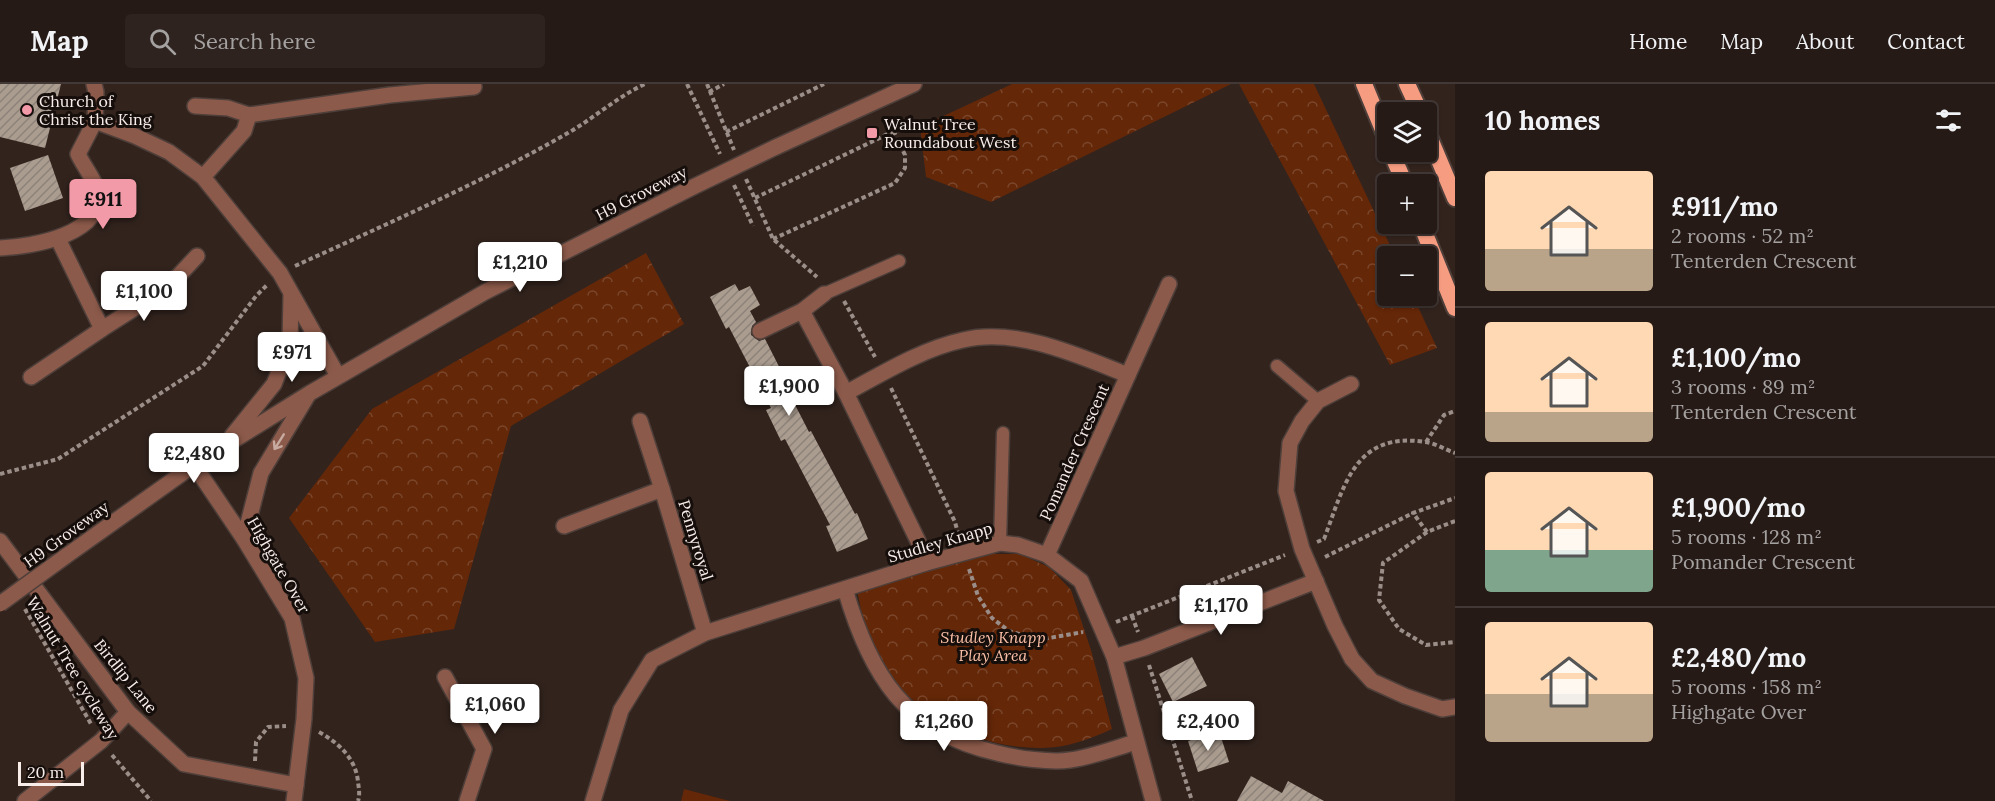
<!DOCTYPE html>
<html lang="en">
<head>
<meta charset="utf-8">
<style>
  body { margin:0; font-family:Lora,serif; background:#2e231f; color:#f1f3f6; height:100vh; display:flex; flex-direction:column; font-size:22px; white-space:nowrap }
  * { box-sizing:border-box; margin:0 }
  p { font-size:20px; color:#a4a1a1 }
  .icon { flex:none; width:33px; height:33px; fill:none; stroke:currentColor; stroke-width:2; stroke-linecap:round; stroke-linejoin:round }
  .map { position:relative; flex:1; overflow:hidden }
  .side { display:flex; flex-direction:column; background:#261a16; width:540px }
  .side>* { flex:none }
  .tools { position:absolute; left:1377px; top:18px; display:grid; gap:12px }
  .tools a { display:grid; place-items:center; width:60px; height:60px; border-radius:6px; background:#261a16; box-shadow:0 2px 4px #0004,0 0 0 2px #423835; font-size:30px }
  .scale { position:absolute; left:18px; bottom:15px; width:66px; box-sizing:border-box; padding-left:6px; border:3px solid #f8ede9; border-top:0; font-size:16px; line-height:21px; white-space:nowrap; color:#f8ede9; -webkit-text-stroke:4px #150e0b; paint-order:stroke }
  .price { position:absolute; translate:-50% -51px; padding:0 14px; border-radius:6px; background:#fff; color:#222; font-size:20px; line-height:39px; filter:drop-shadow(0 2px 3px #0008) }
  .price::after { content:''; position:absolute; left:50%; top:36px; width:18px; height:14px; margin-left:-9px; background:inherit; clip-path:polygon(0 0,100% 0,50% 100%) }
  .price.selected { background:#f39aa9; color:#111 }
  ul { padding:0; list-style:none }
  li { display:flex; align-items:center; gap:18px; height:150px; padding:0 30px }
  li+li { border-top:2px solid #423835 }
  li span { display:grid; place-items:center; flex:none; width:168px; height:120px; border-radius:6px; color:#555 }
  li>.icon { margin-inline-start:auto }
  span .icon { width:72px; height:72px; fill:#fffc; stroke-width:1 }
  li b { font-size:26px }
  h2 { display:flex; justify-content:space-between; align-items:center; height:72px; padding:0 30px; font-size:26px }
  header { display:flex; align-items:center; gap:36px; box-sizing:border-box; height:84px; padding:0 30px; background:#261a16; border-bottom:2px solid #423835 }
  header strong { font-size:28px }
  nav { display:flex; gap:33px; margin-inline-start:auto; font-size:21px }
  .search { width:420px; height:54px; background:#2e231f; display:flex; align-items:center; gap:15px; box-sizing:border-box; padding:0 21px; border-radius:6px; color:#a4a1a1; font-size:22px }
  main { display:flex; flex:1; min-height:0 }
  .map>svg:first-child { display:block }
  .green { fill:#642708 }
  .forest { fill:url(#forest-crowns) }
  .building { fill:url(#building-hatch) }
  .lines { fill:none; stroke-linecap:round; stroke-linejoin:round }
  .service-casing { stroke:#4e3f3a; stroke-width:15 }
  .minor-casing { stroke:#4e3f3a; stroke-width:18 }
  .tertiary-casing { stroke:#4e3f3a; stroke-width:18 }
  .trunk-casing { stroke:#4e3f3a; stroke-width:20 }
  .path { stroke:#9b8e89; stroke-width:4; stroke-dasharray:4.5 3; stroke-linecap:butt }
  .service { stroke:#8c5a4a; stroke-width:12 }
  .minor { stroke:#8c5a4a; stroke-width:15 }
  .tertiary { stroke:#8c5a4a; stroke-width:15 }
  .trunk { stroke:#f69c80; stroke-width:16 }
  .tertiary-bridge-casing { stroke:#4e3f3a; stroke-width:18; stroke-linecap:butt }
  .tertiary-bridge { stroke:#8c5a4a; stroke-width:15 }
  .oneway { stroke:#c7aba1 }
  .poi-dot { fill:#f39aa9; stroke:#150e0b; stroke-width:2 }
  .labels { text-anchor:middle; stroke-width:6; stroke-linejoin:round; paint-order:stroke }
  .poi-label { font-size:16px; fill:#f8ede9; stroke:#150e0b; text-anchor:start }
  .street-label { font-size:16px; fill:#f8ede9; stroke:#150e0b }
  .park-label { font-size:16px; font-style:italic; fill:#fcc0a7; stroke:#150e0b }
</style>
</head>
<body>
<header>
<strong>Map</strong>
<div class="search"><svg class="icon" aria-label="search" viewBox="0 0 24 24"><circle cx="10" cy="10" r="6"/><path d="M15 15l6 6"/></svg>Search here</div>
<nav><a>Home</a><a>Map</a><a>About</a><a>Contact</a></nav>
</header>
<main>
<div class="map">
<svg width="1455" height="717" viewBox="0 0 1455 717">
  <defs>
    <pattern id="forest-crowns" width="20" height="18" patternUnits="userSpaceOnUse" patternTransform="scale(1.5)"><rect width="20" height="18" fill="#642708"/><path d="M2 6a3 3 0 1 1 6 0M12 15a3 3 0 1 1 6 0" fill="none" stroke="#7b472c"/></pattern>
    <pattern id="building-hatch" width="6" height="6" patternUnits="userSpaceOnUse" patternTransform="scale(1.5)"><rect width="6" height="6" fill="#aa9c8f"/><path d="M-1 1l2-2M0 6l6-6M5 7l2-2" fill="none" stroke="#8d8279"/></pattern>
  </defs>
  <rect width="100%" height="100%" fill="#32231d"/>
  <!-- green -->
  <polygon class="green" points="684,705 730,717 681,717"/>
  <!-- forest -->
  <g class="forest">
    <polygon points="1012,0 1231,0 991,118 926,93 920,43"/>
    <polygon points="1239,0 1314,0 1395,172 1388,172 1388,212 1413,212 1437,264 1390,281"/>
    <polygon points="646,169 684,240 511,342 454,545 375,558 289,434 372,325"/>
    <path d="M982 470H1019L1049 483 1071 506 1091 566 1112 645C1090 655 1066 664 1042 664 970 665 897 623 869 556 863 541 861 523 857 507Z"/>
  </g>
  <!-- building -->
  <g class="building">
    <polygon points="0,0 61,0 45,64 0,53"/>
    <polygon points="48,71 63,114 25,127 10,84"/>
    <polygon points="735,200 739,207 750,202 760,221 750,227 756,238 752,242 751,251 759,257 765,255 792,308 789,309 809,348 811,347 855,430 857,429 868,455 837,468 826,442 830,441 785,355 781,357 766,326 771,324 729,243 726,245 710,213"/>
    <polygon points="1192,573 1207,602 1173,618 1159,590"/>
    <polygon points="1219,647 1229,678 1198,688 1188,657"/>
    <polygon points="1251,692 1282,709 1288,697 1324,717 1237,717"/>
  </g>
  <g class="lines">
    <!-- service casing -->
    <g class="service-casing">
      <g id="service">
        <polyline points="824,210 899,177"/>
        <polyline points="1277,282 1318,317"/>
        <polyline points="1000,459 1003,349"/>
      </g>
    </g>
    <!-- minor casing -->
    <g class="minor-casing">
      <g id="minor">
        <polyline points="195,22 228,24 249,31"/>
        <polyline points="203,93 244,47 249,31 390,11 474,3"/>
        <path d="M0 164C31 163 111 150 96 103 92 92 83 81 78 70L95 37"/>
        <polyline points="802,227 846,309 918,457 926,479"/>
        <polyline points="102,245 168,203 197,172"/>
        <polyline points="760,247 802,227 824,210"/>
        <polyline points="31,293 102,245 58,155"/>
        <polyline points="1351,300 1318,317 1302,337 1290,359 1286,407 1302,465 1335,542 1352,575 1372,597 1405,612 1442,625 1455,623"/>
        <path d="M846 309C883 289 922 265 963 256 1017 243 1079 272 1128 291"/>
        <polyline points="640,337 662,405"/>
        <polyline points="564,442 662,405 705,549"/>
        <polyline points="1047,471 1169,200"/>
        <path d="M845 505C870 591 905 648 997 669 1016 674 1051 679 1070 676 1092 673 1115 664 1136 658"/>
        <polyline points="1114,573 1144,564 1316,497"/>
        <polyline points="445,593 484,665 467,717"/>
        <polyline points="25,717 101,657 128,628"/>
        <polyline points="593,717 621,626 652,576 705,549 926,479 1000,459 1018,461 1047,471 1081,497 1114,573 1153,717"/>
      </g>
    </g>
    <!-- tertiary casing -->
    <g class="tertiary-casing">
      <g id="tertiary">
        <polyline points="94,0 96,8 95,37 135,52 169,68 203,93 280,189 338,292"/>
        <polyline points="776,63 914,0"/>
        <polyline points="232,352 274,300 290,259 291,211"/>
        <polyline points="194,381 244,455 292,534 306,594 304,635 294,717"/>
        <polyline points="244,455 261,389 308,311"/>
        <polyline points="0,457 128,628 184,680 296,701"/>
        <polyline points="66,472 194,381 310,309 485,208 691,104"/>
      </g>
    </g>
    <!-- trunk casing -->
    <g class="trunk-casing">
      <g id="trunk">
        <polyline points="1364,0 1388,58"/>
        <polyline points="1407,0 1420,28"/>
        <polyline points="1426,45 1455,114"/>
        <polyline points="1391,68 1405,100"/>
        <polyline points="1421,140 1455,224"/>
      </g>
    </g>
    <!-- path -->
    <g class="path">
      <polyline points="687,0 720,70"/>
      <polyline points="707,0 734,66"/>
      <polyline points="709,8 724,0"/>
      <polyline points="726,48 824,0"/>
      <polyline points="746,95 773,155 817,193"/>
      <polyline points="734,101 753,142"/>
      <polyline points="755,114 894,47"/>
      <polyline points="773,155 895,99 905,84 905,71 886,31"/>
      <path d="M295 182C387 140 480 99 568 49 594 34 617 13 645 0"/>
      <polyline points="844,217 875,273"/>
      <polyline points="891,304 955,438 959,453"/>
      <polyline points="1426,358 1444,331 1455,327"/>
      <polyline points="0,390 58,375 203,282 256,212 267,201"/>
      <polyline points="1455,437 1427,448 1383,479 1379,516 1399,545 1426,561 1455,558"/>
      <polyline points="1427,448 1413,429 1455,414"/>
      <path d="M1317 458 1324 455C1344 403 1354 347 1425 358 1435 359 1446 366 1455 369"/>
      <polyline points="1325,473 1413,429"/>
      <polyline points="969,485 978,512 992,534 1009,547 1038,556 1083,548"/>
      <polyline points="25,525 91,640"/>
      <polyline points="1132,532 1138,548"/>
      <polyline points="1116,538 1285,471"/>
      <polyline points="1149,581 1192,717"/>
      <path d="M319 648C339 659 356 675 358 698 359 705 360 711 358 717"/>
      <polyline points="112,671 151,717"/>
      <polyline points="255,677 256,658 268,643 286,642"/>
    </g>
    <!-- service -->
    <use href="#service" class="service"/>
    <!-- minor -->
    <use href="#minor" class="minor"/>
    <!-- tertiary -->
    <use href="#tertiary" class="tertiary"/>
    <!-- trunk -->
    <use href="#trunk" class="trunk"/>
    <!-- tertiary-bridge casing -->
    <g class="tertiary-bridge-casing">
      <g id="tertiary-bridge">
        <polyline points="691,104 776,63"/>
        <polyline points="0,520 66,472"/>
      </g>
    </g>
    <!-- tertiary-bridge -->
    <use href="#tertiary-bridge" class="tertiary-bridge"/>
  </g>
  <!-- one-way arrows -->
  <defs><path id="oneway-shaft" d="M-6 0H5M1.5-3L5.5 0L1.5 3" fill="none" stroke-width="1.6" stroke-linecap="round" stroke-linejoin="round" transform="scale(1.5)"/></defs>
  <use class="oneway" href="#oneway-shaft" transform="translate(279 358) rotate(122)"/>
  <!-- markers -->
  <g class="poi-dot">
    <circle cx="27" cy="26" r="6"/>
    <rect x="866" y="43" width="12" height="12" rx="3"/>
  </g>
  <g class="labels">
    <!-- poi labels -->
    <g class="poi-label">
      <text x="39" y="23">Church of<tspan x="39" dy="18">Christ the King</tspan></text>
      <text x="884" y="46">Walnut Tree<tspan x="884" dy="18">Roundabout West</tspan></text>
    </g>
    <!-- street labels -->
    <g class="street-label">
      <text transform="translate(641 109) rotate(-27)" y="6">H9 Groveway</text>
      <text transform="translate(1074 368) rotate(-66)" y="6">Pomander Crescent</text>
      <text transform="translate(66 450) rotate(-36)" y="6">H9 Groveway</text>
      <text transform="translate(696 456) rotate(73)" y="6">Pennyroyal</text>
      <text transform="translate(940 458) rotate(-16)" y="6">Studley Knapp</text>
      <text transform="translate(279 481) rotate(60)" y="6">Highgate Over</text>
      <text transform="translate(73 584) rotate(59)" y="6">Walnut Tree cycleway</text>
      <text transform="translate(126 592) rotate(51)" y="6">Birdlip Lane</text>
    </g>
    <!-- park labels -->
    <g class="park-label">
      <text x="993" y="559">Studley Knapp<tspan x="993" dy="18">Play Area</tspan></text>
    </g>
  </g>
</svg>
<div class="tools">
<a><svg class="icon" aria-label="layers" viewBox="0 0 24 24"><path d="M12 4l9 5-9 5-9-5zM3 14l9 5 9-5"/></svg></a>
<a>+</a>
<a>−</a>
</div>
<div class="scale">20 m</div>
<b class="price selected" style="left:103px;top:146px">£911</b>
<b class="price" style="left:520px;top:209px">£1,210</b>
<b class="price" style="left:144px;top:238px">£1,100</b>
<b class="price" style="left:292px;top:299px">£971</b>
<b class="price" style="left:789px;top:333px">£1,900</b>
<b class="price" style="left:194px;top:400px">£2,480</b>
<b class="price" style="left:1221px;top:552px">£1,170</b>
<b class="price" style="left:495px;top:651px">£1,060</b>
<b class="price" style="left:944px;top:668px">£1,260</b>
<b class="price" style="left:1208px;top:668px">£2,400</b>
</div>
<section class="side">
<h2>10 homes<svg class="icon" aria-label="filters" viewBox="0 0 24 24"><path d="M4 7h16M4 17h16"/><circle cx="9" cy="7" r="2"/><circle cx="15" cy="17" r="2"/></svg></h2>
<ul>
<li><span style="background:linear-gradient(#ffd9b3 65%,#b9a48a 0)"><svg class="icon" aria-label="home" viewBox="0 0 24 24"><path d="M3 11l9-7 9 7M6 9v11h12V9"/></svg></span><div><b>£911/mo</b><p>2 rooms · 52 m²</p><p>Tenterden Crescent</p></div></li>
<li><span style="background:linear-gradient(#ffd9b3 75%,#b9a48a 0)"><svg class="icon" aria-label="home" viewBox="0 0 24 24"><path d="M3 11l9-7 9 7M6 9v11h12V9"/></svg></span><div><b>£1,100/mo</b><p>3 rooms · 89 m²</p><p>Tenterden Crescent</p></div></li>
<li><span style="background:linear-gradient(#ffd9b3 65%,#7fa58c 0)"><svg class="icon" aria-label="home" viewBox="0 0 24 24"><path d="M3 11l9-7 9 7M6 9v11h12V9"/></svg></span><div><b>£1,900/mo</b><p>5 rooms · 128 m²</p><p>Pomander Crescent</p></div></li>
<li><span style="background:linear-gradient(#ffd9b3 60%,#b9a48a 0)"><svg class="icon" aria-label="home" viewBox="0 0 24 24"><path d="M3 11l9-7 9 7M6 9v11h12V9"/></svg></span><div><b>£2,480/mo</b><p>5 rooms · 158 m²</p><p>Highgate Over</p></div></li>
</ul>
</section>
</main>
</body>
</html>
